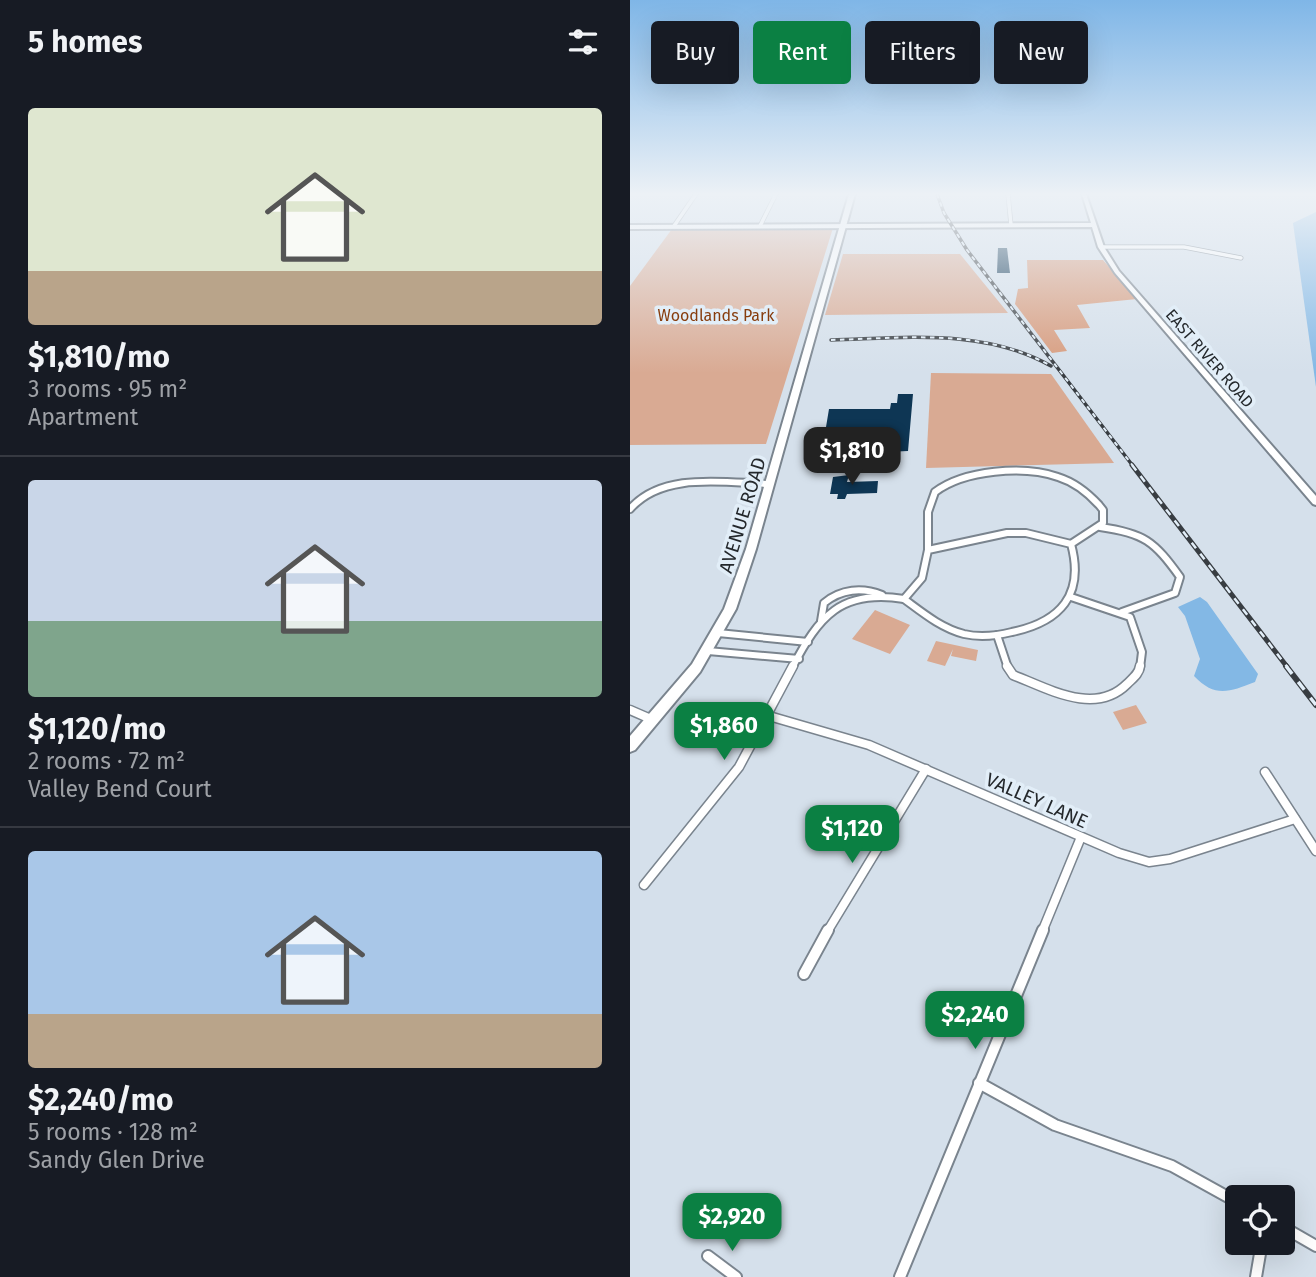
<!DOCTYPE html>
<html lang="en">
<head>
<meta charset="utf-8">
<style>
  body { margin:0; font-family:"Fira Sans",sans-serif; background:#20242c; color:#f1f3f6; height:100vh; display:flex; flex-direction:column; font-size:26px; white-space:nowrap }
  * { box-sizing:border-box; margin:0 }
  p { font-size:23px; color:#9ea1a6 }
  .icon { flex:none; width:38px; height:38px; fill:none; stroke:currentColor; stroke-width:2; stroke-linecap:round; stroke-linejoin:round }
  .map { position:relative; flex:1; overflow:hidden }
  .details { display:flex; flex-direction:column; background:#171b24; width:630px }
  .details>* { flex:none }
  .banner { position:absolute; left:21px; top:21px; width:560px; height:63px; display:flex; gap:14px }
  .buttons { position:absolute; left:595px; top:1185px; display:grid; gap:14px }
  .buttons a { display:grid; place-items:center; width:70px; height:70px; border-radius:7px; background:#171b24; box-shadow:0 7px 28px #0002; font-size:35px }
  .price { position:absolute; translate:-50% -60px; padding:0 16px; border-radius:14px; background:#0b8043; color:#fff; font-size:23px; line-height:46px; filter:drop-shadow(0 2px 4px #0008) }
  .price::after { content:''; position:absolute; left:50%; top:42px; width:21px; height:16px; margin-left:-10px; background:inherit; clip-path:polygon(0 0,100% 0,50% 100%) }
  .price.on { background:#222; color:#fff }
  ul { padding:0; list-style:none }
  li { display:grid; align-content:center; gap:14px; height:371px; padding:0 28px }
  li+li { border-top:2px solid #363941 }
  li span { display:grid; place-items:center; height:217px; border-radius:7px; color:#555 }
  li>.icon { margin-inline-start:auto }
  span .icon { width:126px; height:126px; fill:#fffc; stroke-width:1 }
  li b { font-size:30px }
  h2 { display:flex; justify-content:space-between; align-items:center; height:84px; padding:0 28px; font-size:30px }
  .pill { padding:0 24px; border-radius:7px; background:#171b24; box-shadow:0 7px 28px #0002; font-size:24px; line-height:63px }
  .pill.on { background:#0b8043; color:#fff }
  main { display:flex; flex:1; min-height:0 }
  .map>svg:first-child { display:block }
  .green { fill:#d9aa93 }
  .forest { fill:#d79a7b }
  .water { fill:#83b8e5 }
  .building { fill:#0e3654 }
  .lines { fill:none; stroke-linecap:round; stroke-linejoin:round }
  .street-far3-casing { stroke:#7a848e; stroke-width:5 }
  .street-far2-casing { stroke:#7a848e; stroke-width:10 }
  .street-far1-casing { stroke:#7a848e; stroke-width:11 }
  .street-casing { stroke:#7a848e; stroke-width:14 }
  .secondary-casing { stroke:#7a848e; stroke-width:4 }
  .primary-casing { stroke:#7a848e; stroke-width:4 }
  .street-far3 { stroke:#fff; stroke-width:3.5 }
  .street-far2 { stroke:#fff; stroke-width:6 }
  .street-far1 { stroke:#fff; stroke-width:8 }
  .street { stroke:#fff; stroke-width:10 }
  .secondary { fill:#fff; fill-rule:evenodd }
  .primary { fill:#fff; fill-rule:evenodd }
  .rail-far2-casing { stroke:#383d42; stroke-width:3.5 }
  .rail-far1-casing { stroke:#383d42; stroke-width:5 }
  .rail-casing { stroke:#383d42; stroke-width:6 }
  .rail-far2 { stroke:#e2eef8; stroke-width:2; stroke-dasharray:4.5; stroke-linecap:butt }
  .rail-far1 { stroke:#e2eef8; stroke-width:2.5; stroke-dasharray:7; stroke-linecap:butt }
  .rail { stroke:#e2eef8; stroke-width:3.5; stroke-dasharray:10; stroke-linecap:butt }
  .labels { text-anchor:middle; stroke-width:7; stroke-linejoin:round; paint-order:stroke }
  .far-park-label { font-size:16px; fill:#873d0e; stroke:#e2eef8 }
  .far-street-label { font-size:16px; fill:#24282c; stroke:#e2eef8 }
  .street-label { font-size:19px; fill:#24282c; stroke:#e2eef8 }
</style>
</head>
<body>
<main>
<section class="details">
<h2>5 homes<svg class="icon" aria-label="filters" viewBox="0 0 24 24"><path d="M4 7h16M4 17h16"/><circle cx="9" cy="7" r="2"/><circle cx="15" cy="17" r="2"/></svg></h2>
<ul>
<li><span style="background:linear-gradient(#dfe7d0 75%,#b9a48a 0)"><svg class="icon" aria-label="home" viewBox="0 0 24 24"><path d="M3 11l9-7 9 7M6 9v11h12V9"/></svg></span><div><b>$1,810/mo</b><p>3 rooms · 95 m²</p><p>Apartment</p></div></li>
<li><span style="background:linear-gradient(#c9d6e8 65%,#7fa58c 0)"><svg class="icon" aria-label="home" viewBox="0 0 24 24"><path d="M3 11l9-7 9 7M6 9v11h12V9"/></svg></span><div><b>$1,120/mo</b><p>2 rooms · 72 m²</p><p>Valley Bend Court</p></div></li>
<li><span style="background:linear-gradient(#a9c7e8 75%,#b9a48a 0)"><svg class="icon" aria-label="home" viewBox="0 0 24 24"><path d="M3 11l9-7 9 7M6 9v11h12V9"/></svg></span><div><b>$2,240/mo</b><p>5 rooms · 128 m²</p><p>Sandy Glen Drive</p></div></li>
</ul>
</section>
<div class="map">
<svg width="686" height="1277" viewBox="0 0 686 1277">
  <rect width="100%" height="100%" fill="#d5e0eb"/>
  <!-- green -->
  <g class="green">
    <polygon points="203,228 136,444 0,445 0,286 42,229"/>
    <polygon points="213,254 330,254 378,313 195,315"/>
    <polygon points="301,373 421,374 484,463 296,468"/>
    <polygon points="245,610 280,625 260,654 222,639"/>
    <polygon points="306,641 348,650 346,661 321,656 323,649 315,666 297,661"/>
    <polygon points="506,705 517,723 493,730 483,712"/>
  </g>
  <!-- forest -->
  <polygon class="forest" points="397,260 473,260 507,299 447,305 460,328 424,330 437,351 422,353 385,304 388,289 398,288"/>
  <!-- water -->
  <g class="water">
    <polygon points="686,212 686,387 663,223"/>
    <path d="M570 597 577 602 628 674 625 682C599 692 585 698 564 676L570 659 555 616 548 607Z"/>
  </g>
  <!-- building -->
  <g class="building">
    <polygon points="368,248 377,248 380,273 367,273"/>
    <polygon points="268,394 283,394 278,451 233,453 234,444 219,445 220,441 193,445 199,409 260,409 261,403 267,403"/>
    <polygon points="219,475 217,482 248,481 247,493 217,494 215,499 207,499 208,494 200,494 203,477"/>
  </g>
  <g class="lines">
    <!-- street-far3 casing -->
    <g class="street-far3-casing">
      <g id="street-far3">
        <polyline points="378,194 381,225"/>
        <polyline points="44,226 66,194"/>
        <polyline points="130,226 146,194"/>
        <polyline points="471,247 554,247 611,258"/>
      </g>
    </g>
    <!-- street-far2 casing -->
    <g class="street-far2-casing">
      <g id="street-far2">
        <path d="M0 509C33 471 95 483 140 484"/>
        <path d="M470 527C514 533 524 541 550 577L545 593 492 612"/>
        <path d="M377 533H396L441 544C455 595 430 622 382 632 366 636 351 638 334 634 311 628 293 613 274 599L292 578 298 550Z"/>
        <path d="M298 550V512L305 492C334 470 394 465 428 477 444 482 458 493 469 505L473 510V523L441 544"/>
        <polyline points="441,597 500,617 512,652 510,668"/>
        <path d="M191 621 194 603C211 589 232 587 252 595"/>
        <polyline points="88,633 178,642"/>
        <polyline points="367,635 378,668"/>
        <polyline points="78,651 169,659"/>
        <path d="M162 668C189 616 211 589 274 599"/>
      </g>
    </g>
    <!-- street-far1 casing -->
    <g class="street-far1-casing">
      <g id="street-far1">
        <path d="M377 666 383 675C419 689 465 716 497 684 503 678 509 674 510 666"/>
        <polyline points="0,710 23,720"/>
        <polyline points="139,716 239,745 489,853 519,862 540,859 665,819"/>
        <polyline points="635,772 686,851"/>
        <polyline points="14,885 109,767 163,666"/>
        <polyline points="197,932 296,769"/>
        <polyline points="412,932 451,837"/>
      </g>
    </g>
    <!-- street casing -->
    <g class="street-casing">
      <g id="street">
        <polyline points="174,974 198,930"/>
        <polyline points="349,1083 425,1125 542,1166 607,1202"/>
        <polyline points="653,1227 686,1246"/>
        <polyline points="78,1256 106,1277"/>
        <polyline points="270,1277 413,930"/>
        <polyline points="626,1277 632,1242"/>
      </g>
    </g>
    <!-- secondary casing -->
    <g class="secondary-casing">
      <polygon id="secondary" points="452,194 456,194 474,247 489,271 686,496 686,505 683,504 485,273 468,247 462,227 0,229 0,225 461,223"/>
    </g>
    <!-- primary casing -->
    <g class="primary-casing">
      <polygon id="primary" points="219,194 225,194 126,549 106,609 70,672 5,750 0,752 0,736 62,664 94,609 116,549"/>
    </g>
    <!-- street-far3 -->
    <use href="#street-far3" class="street-far3"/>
    <!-- street-far2 -->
    <use href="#street-far2" class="street-far2"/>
    <!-- street-far1 -->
    <use href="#street-far1" class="street-far1"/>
    <!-- street -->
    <use href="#street" class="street"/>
    <!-- secondary -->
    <use href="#secondary" class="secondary"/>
    <!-- primary -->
    <use href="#primary" class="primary"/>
    <!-- rail-far2 casing -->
    <g class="rail-far2-casing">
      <g id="rail-far2">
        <polyline points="307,194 314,213 337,250 503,466"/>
        <path d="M201 340C276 338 354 328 421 366"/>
      </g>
    </g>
    <!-- rail-far1 casing -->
    <g class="rail-far1-casing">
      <polyline id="rail-far1" points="502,465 658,668"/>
    </g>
    <!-- rail casing -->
    <g class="rail-casing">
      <polyline id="rail" points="656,666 686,705"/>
    </g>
    <!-- rail-far2 -->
    <use href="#rail-far2" class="rail-far2"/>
    <!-- rail-far1 -->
    <use href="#rail-far1" class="rail-far1"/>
    <!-- rail -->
    <use href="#rail" class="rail"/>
  </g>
  <!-- sky -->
  <linearGradient id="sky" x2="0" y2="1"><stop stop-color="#7fb6e7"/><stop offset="0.52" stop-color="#ecf1f6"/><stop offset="1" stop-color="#ecf1f6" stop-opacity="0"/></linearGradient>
  <rect width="686" height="373" fill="url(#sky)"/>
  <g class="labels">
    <!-- far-park labels -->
    <g class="far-park-label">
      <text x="86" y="321">Woodlands Park</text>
    </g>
    <!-- far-street labels -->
    <g class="far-street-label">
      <text transform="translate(580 358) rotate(49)" y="6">EAST RIVER ROAD</text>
    </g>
    <!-- street labels -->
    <g class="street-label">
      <text transform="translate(112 515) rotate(-73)" y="7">AVENUE ROAD</text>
      <text transform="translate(407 800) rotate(24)" y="7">VALLEY LANE</text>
    </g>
  </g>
</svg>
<div class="buttons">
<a><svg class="icon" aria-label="locate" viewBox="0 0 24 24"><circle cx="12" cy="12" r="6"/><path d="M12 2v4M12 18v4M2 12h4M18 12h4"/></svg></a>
</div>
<b class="price on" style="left:222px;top:487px">$1,810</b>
<b class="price" style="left:94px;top:762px">$1,860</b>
<b class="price" style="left:222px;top:865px">$1,120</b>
<b class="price" style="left:345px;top:1051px">$2,240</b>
<b class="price" style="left:102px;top:1253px">$2,920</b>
<div class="banner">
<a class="pill">Buy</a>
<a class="pill on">Rent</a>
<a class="pill">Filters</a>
<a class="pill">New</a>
</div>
</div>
</main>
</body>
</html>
